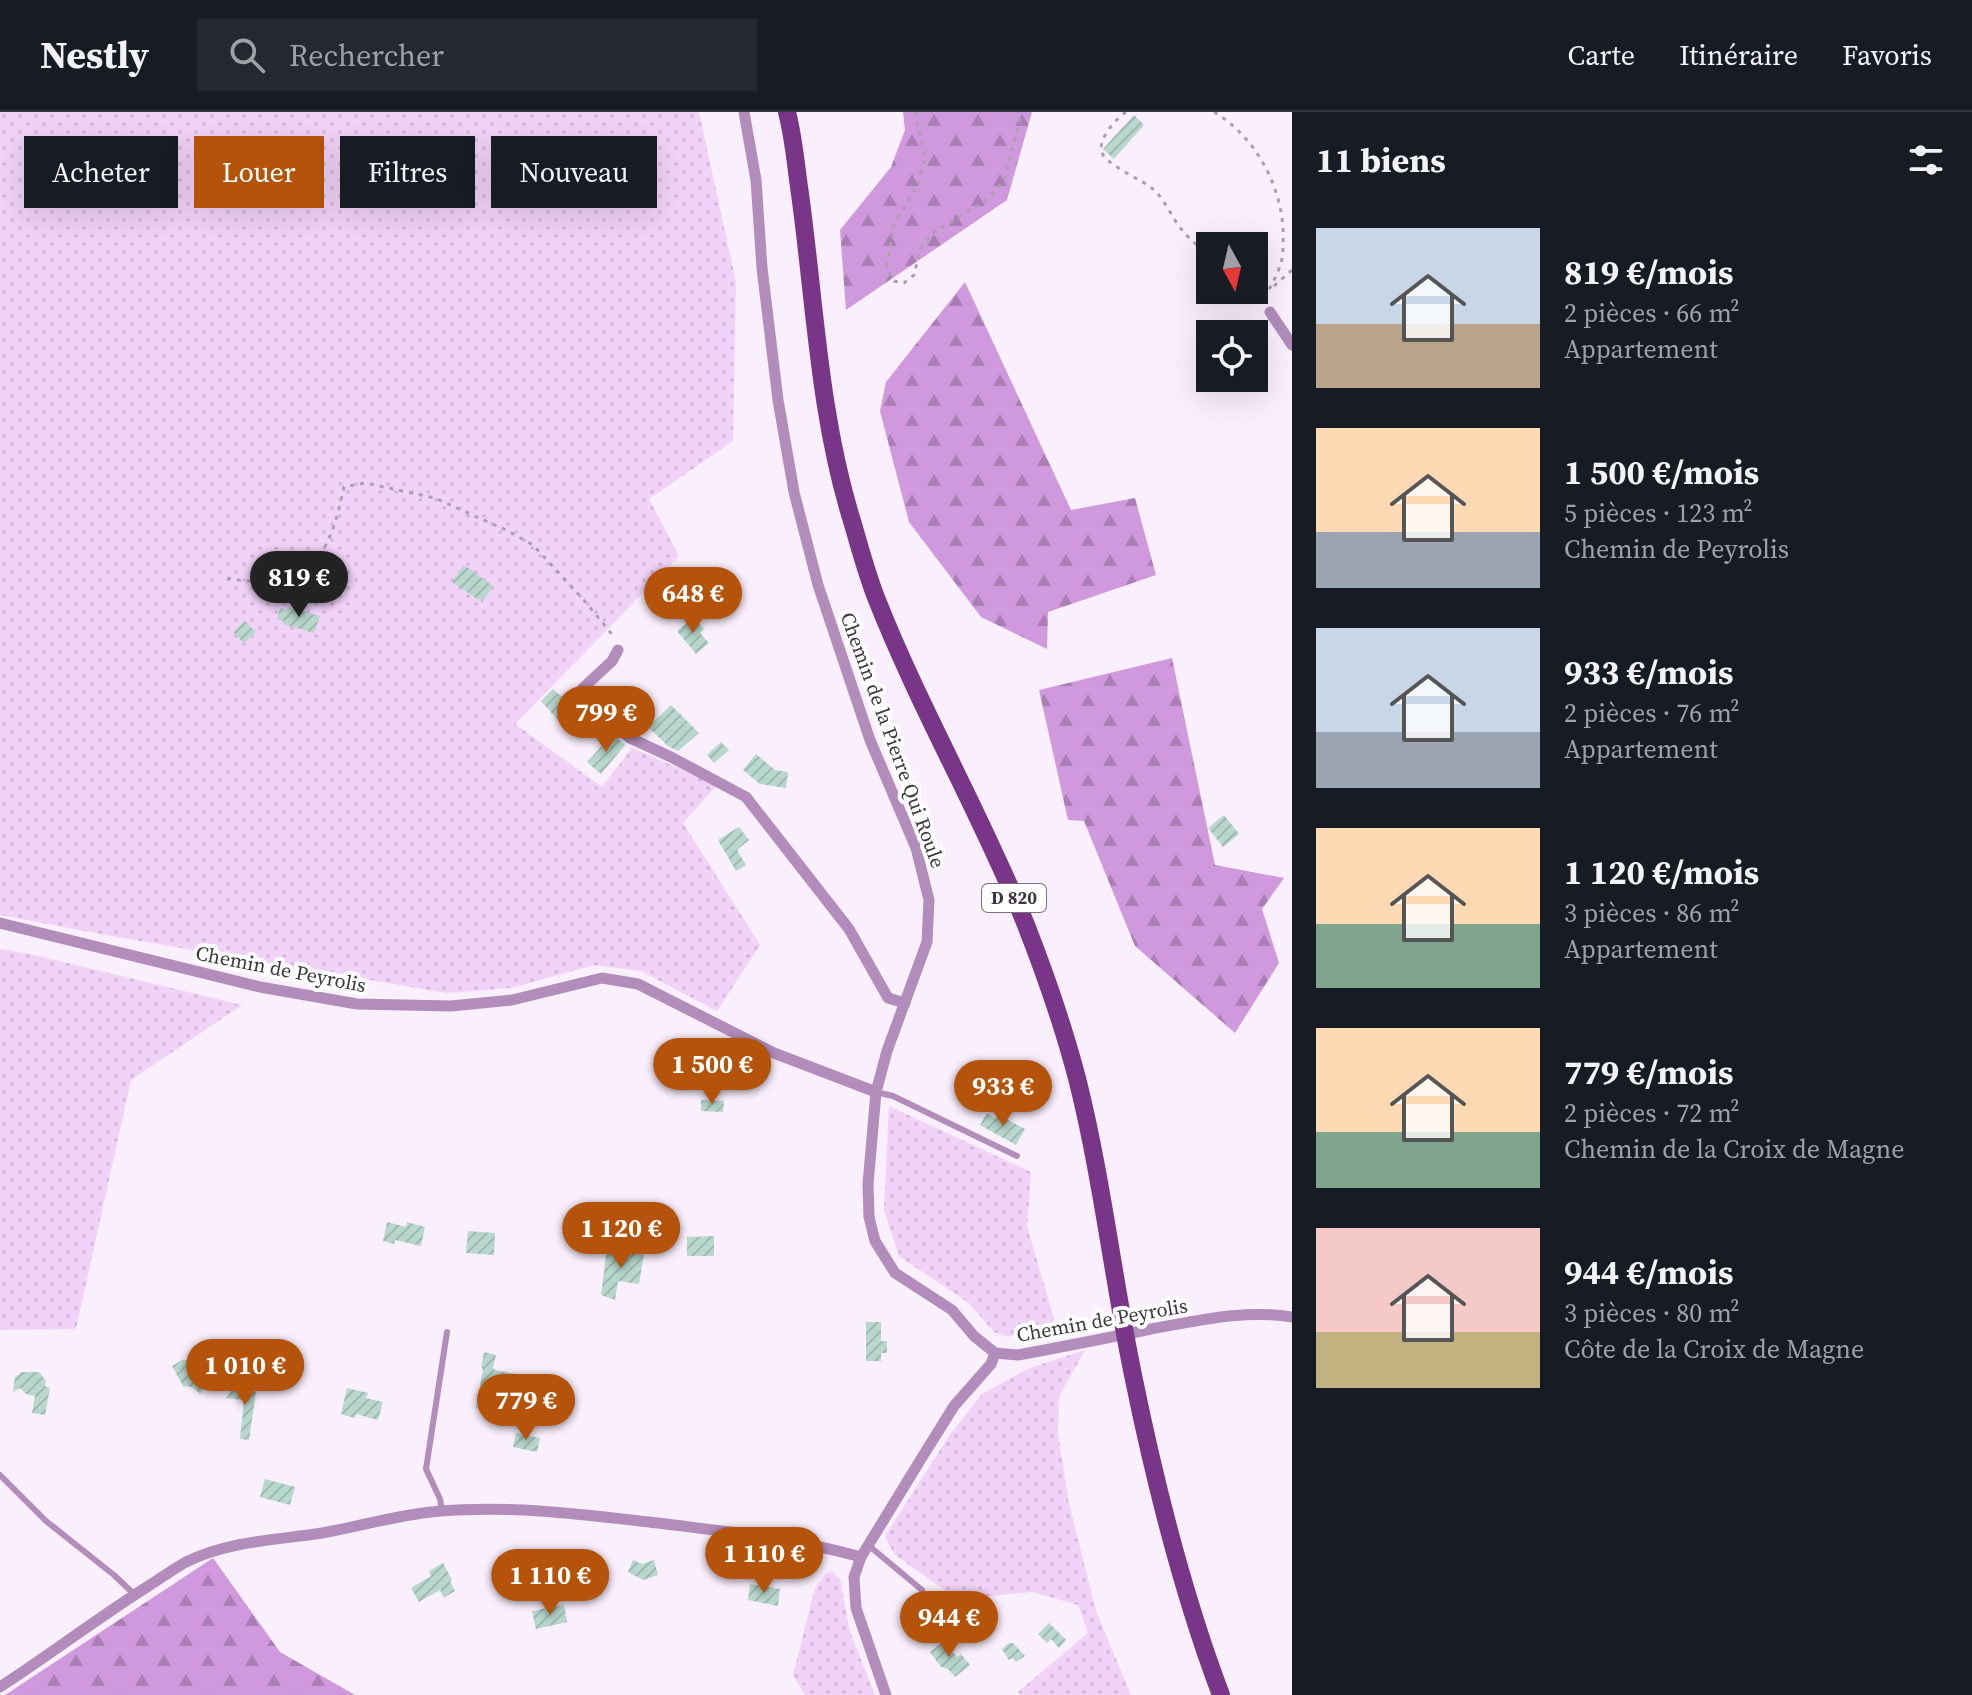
<!DOCTYPE html>
<html lang="fr">
<head>
<meta charset="utf-8">
<style>
  body { margin:0; font-family:"Source Serif 4",serif; background:#242831; color:#f1f3f6; height:100vh; display:flex; flex-direction:column; font-size:30px; white-space:nowrap }
  * { box-sizing:border-box; margin:0 }
  p { font-size:26px; color:#9ea1a6 }
  .icon { flex:none; width:44px; height:44px; fill:none; stroke:currentColor; stroke-width:2; stroke-linecap:round; stroke-linejoin:round }
  .map { position:relative; flex:1; overflow:hidden }
  .details { display:flex; flex-direction:column; background:#171b24; width:680px }
  .details>* { flex:none }
  .banner { position:absolute; left:24px; top:24px; width:760px; height:72px; display:flex; gap:16px }
  .needle { width:52px; rotate:172deg }
  .tools { position:absolute; left:1196px; top:120px; display:grid; gap:16px }
  .tools a { display:grid; place-items:center; width:72px; height:72px; border-radius:0px; background:#171b24; box-shadow:0 8px 32px #0002; font-size:40px }
  .price { position:absolute; translate:-50% -68px; padding:0 18px; border-radius:28px; background:#b45309; color:#fff; font-size:26px; line-height:52px; filter:drop-shadow(0 2px 4px #0008) }
  .price::after { content:''; position:absolute; left:50%; top:48px; width:24px; height:18px; margin-left:-12px; background:inherit; clip-path:polygon(0 0,100% 0,50% 100%) }
  .price.current { background:#222; color:#fff }
  ul { padding:0; list-style:none }
  li { display:flex; align-items:center; gap:24px; height:200px; padding:0 24px }
  li span { display:grid; place-items:center; flex:none; width:224px; height:160px; border-radius:0px; color:#555 }
  li>.icon { margin-inline-start:auto }
  span .icon { width:96px; height:96px; fill:#fffc; stroke-width:1 }
  li b { font-size:34px }
  h2 { display:flex; justify-content:space-between; align-items:center; height:96px; padding:0 24px; font-size:34px }
  .chip { padding:0 28px; border-radius:0px; background:#171b24; box-shadow:0 8px 32px #0002; font-size:28px; line-height:72px }
  .chip.current { background:#b45309; color:#fff }
  header { display:flex; align-items:center; gap:48px; box-sizing:border-box; height:112px; padding:0 40px; background:#171b24; border-bottom:2px solid #363941 }
  header strong { font-size:38px }
  nav { display:flex; gap:44px; margin-inline-start:auto; font-size:28px }
  .search { width:560px; height:72px; background:#242831; display:flex; align-items:center; gap:20px; box-sizing:border-box; padding:0 28px; border-radius:0px; color:#9ea1a6; font-size:30px }
  main { display:flex; flex:1; min-height:0 }
  .map>svg:first-child { display:block }
  .grass { fill:url(#grass-dots) }
  .forest { fill:url(#forest-firs) }
  .building { fill:url(#building-hatch) }
  .lines { fill:none; stroke-linecap:round; stroke-linejoin:round }
  .path { stroke:#aba1ad; stroke-width:3; stroke-dasharray:4 6; stroke-linecap:butt }
  .lane { stroke:#b28dbb; stroke-width:6 }
  .street { stroke:#b28dbb; stroke-width:11 }
  .primary { stroke:#793588; stroke-width:18 }
  .labels { text-anchor:middle; stroke-width:8; stroke-linejoin:round; paint-order:stroke }
  .shield { fill:#fff; stroke:#777279; stroke-width:2 }
  .shield-label { font-size:18px; font-weight:bold; fill:#3d363f }
  .street-label { font-size:20px; fill:#3d363f; stroke:#fff }
</style>
</head>
<body>
<header>
<strong>Nestly</strong>
<div class="search"><svg class="icon" aria-label="search" viewBox="0 0 24 24"><circle cx="10" cy="10" r="6"/><path d="M15 15l6 6"/></svg>Rechercher</div>
<nav><a>Carte</a><a>Itinéraire</a><a>Favoris</a></nav>
</header>
<main>
<div class="map">
<svg width="1292" height="1583" viewBox="0 0 1292 1583">
  <defs>
    <pattern id="grass-dots" width="8" height="8" patternUnits="userSpaceOnUse" patternTransform="scale(2)"><rect width="8" height="8" fill="#f1d2f8"/><path d="M2 2h.1M6 6h.1" fill="none" stroke="#d0b5d6" stroke-width="1.8" stroke-linecap="round"/></pattern>
    <pattern id="forest-firs" width="22" height="20" patternUnits="userSpaceOnUse" patternTransform="scale(2)"><rect width="22" height="20" fill="#d099dd"/><path d="M5 1l3.5 6h-7zM16 11l3.5 6h-7z" fill="#aa7eb5"/></pattern>
    <pattern id="building-hatch" width="6" height="6" patternUnits="userSpaceOnUse" patternTransform="scale(2)"><rect width="6" height="6" fill="#b8d7cd"/><path d="M-1 1l2-2M0 6l6-6M5 7l2-2" fill="none" stroke="#9fb9b1"/></pattern>
  </defs>
  <rect width="100%" height="100%" fill="#faeffd"/>
  <!-- grass -->
  <g class="grass">
    <polygon points="0,0 699,0 736,170 733,329 649,387 679,444 515,612 602,675 632,636 717,673 683,711 760,833 717,899 641,859 594,853 511,876 446,881 111,824 0,803"/>
    <polygon points="0,837 30,842 242,893 131,968 76,1217 0,1218"/>
    <polygon points="889,994 1031,1060 1027,1114 1055,1211 1038,1221 1004,1224 994,1220 969,1191 899,1144 884,1098"/>
    <polygon points="1085,1238 1059,1284 1058,1322 1069,1392 1096,1499 1131,1583 1021,1583 1018,1580 1088,1521 1078,1493 1032,1480 957,1487 894,1442 885,1424 949,1324 982,1282 1030,1256"/>
    <polygon points="833,1460 840,1467 850,1520 875,1583 805,1583 793,1563 815,1476 826,1461"/>
  </g>
  <!-- forest -->
  <g class="forest">
    <polygon points="903,0 1032,0 1007,88 846,198 840,118 891,55 905,18"/>
    <polygon points="965,170 1071,398 1135,386 1156,463 1048,500 1047,537 981,505 909,410 880,299 886,270"/>
    <polygon points="1172,546 1215,753 1284,766 1262,797 1279,851 1235,921 1135,834 1084,709 1068,708 1039,578"/>
    <polygon points="213,1446 280,1540 355,1583 5,1583"/>
  </g>
  <!-- building -->
  <g class="building">
    <polygon points="1134,3 1144,13 1114,47 1103,37"/>
    <polygon points="464,453 493,474 482,490 452,470"/>
    <polygon points="288,495 320,504 314,521 283,512 284,509 277,508 280,496 287,498"/>
    <polygon points="693,505 704,517 700,521 709,531 696,542 677,519"/>
    <polygon points="245,509 256,520 244,531 233,520"/>
    <polygon points="553,577 567,589 570,585 582,598 564,615 541,589"/>
    <polygon points="671,593 699,621 678,639 668,634 648,615"/>
    <polygon points="613,622 625,633 601,662 587,650"/>
    <polygon points="721,630 729,638 714,651 707,643"/>
    <polygon points="756,642 775,658 788,660 786,676 760,672 743,658"/>
    <polygon points="1224,703 1239,722 1223,735 1208,716"/>
    <polygon points="739,715 749,728 737,738 746,753 736,759 718,728"/>
    <polygon points="701,988 724,989 723,1000 701,999"/>
    <polygon points="987,1001 996,1007 999,1003 1025,1017 1016,1033 980,1013"/>
    <polygon points="387,1110 406,1115 407,1110 425,1115 421,1134 395,1128 394,1132 383,1129"/>
    <polygon points="468,1119 495,1121 494,1143 466,1141"/>
    <polygon points="714,1124 714,1144 687,1144 687,1125"/>
    <polygon points="607,1136 644,1141 639,1172 618,1169 615,1188 601,1183"/>
    <polygon points="866,1210 881,1210 881,1229 887,1229 887,1241 881,1241 881,1249 866,1249"/>
    <polygon points="484,1240 496,1243 493,1256 495,1258 526,1264 525,1269 527,1270 524,1283 513,1281 511,1292 497,1288 496,1294 489,1292 488,1298 476,1296 483,1257 481,1256"/>
    <polygon points="201,1243 215,1253 212,1257 217,1261 200,1282 193,1275 183,1274 172,1254 182,1248 200,1249"/>
    <polygon points="22,1260 39,1260 46,1269 45,1274 50,1276 45,1303 32,1301 35,1284 26,1282 20,1276 13,1280 15,1265"/>
    <polygon points="239,1269 256,1280 249,1328 240,1327 244,1288 226,1286"/>
    <polygon points="347,1276 368,1281 366,1286 383,1290 378,1308 356,1302 355,1306 341,1302"/>
    <polygon points="516,1321 540,1326 537,1340 513,1335"/>
    <polygon points="265,1367 295,1375 290,1393 260,1385"/>
    <polygon points="633,1448 642,1452 654,1448 658,1463 643,1468 628,1460"/>
    <polygon points="443,1451 452,1468 450,1469 455,1479 444,1486 440,1478 419,1490 411,1476 431,1464 429,1459"/>
    <polygon points="750,1472 780,1477 778,1494 748,1488"/>
    <polygon points="564,1493 567,1510 536,1517 532,1499"/>
    <polygon points="1049,1511 1066,1528 1059,1536 1051,1527 1047,1531 1038,1522"/>
    <polygon points="944,1529 957,1545 961,1542 970,1553 955,1565 948,1557 941,1555 930,1540"/>
    <polygon points="1009,1531 1013,1531 1025,1544 1016,1550 1012,1546 1009,1548 1002,1537"/>
  </g>
  <g class="lines">
    <!-- path -->
    <g class="path">
      <polyline points="915,0 925,46 919,71 893,114 887,155 894,169 904,171 914,163 920,138 933,121 985,89 1004,69 1022,0"/>
      <path d="M1126 0C1116 7 1097 27 1102 41 1108 54 1141 67 1153 77 1165 88 1172 106 1182 118 1190 128 1201 136 1210 144"/>
      <path d="M1214 0C1258 26 1286 81 1283 132 1283 138 1283 145 1281 151 1277 164 1269 178 1262 189L1263 191"/>
      <polyline points="1274,174 1292,158"/>
      <polyline points="1246,178 1262,189"/>
      <path d="M227 466C244 470 261 470 278 466 286 465 296 464 302 460 330 442 337 405 344 375L365 371 435 386 508 419 533 433 583 487 615 526"/>
    </g>
    <!-- lane -->
    <g class="lane">
      <polyline points="876,980 893,984 1017,1044"/>
      <polyline points="0,1363 46,1409 114,1463 135,1483"/>
      <polyline points="442,1399 440,1387 426,1357 447,1220"/>
      <polyline points="868,1433 922,1478"/>
    </g>
    <!-- street -->
    <g class="street">
      <path d="M744 0 756 68 762 156 778 288 794 380 818 473 870 628 916 736 929 788 927 830 887 939 876 980 868 1072 869 1105 875 1129 895 1161 952 1198 974 1224 995 1241 1018 1243C1062 1235 1107 1226 1151 1217 1197 1209 1246 1197 1292 1205"/>
      <polyline points="1270,200 1292,233"/>
      <polyline points="618,538 612,549 582,577 584,587 630,626 671,645 746,685 849,817 888,886 905,891"/>
      <polyline points="0,811 260,875 357,892 451,894 512,888 602,866 638,872 774,941 876,980"/>
      <path d="M0 1575C51 1542 99 1505 150 1473 162 1465 174 1457 186 1450 227 1429 277 1428 322 1421 362 1414 400 1402 441 1399 513 1393 587 1403 658 1411 728 1420 793 1426 861 1445"/>
      <polyline points="886,1583 856,1496 854,1465 861,1445 921,1347 954,1294 991,1252 995,1241"/>
    </g>
    <!-- primary -->
    <path class="primary" d="M787 0C794 27 796 55 800 82 815 191 819 303 852 409 860 436 867 463 877 488 921 599 981 702 1026 813 1046 864 1064 916 1078 970 1102 1067 1113 1166 1133 1263 1155 1371 1182 1480 1221 1583"/>
  </g>
  <g class="labels">
    <!-- shield labels -->
    <rect class="shield" x="982" y="772" width="64" height="28" rx="6"/>
    <g class="shield-label">
      <text x="1014" y="792">D 820</text>
    </g>
    <!-- street labels -->
    <g class="street-label">
      <text transform="translate(893 628) rotate(70)" y="7">Chemin de la Pierre Qui Roule</text>
      <text transform="translate(281 857) rotate(11)" y="7">Chemin de Peyrolis</text>
      <text transform="translate(1102 1208) rotate(-10)" y="7">Chemin de Peyrolis</text>
    </g>
  </g>
</svg>
<div class="tools">
<a><svg class="needle" viewBox="-14 -14 28 28"><path d="M0-13l5 13h-10z" fill="#e53935"/><path d="M0 13l5-13h-10z" fill="#9ea1a6"/></svg></a>
<a><svg class="icon" aria-label="locate" viewBox="0 0 24 24"><circle cx="12" cy="12" r="6"/><path d="M12 2v4M12 18v4M2 12h4M18 12h4"/></svg></a>
</div>
<b class="price current" style="left:299px;top:507px">819 €</b>
<b class="price" style="left:693px;top:523px">648 €</b>
<b class="price" style="left:606px;top:642px">799 €</b>
<b class="price" style="left:712px;top:994px">1 500 €</b>
<b class="price" style="left:1003px;top:1016px">933 €</b>
<b class="price" style="left:621px;top:1158px">1 120 €</b>
<b class="price" style="left:245px;top:1295px">1 010 €</b>
<b class="price" style="left:526px;top:1330px">779 €</b>
<b class="price" style="left:764px;top:1483px">1 110 €</b>
<b class="price" style="left:550px;top:1505px">1 110 €</b>
<b class="price" style="left:949px;top:1547px">944 €</b>
<div class="banner">
<a class="chip">Acheter</a>
<a class="chip current">Louer</a>
<a class="chip">Filtres</a>
<a class="chip">Nouveau</a>
</div>
</div>
<section class="details">
<h2>11 biens<svg class="icon" aria-label="filters" viewBox="0 0 24 24"><path d="M4 7h16M4 17h16"/><circle cx="9" cy="7" r="2"/><circle cx="15" cy="17" r="2"/></svg></h2>
<ul>
<li><span style="background:linear-gradient(#c9d6e8 60%,#b9a48a 0)"><svg class="icon" aria-label="home" viewBox="0 0 24 24"><path d="M3 11l9-7 9 7M6 9v11h12V9"/></svg></span><div><b>819 €/mois</b><p>2 pièces · 66 m²</p><p>Appartement</p></div></li>
<li><span style="background:linear-gradient(#ffd9b3 65%,#9aa5b1 0)"><svg class="icon" aria-label="home" viewBox="0 0 24 24"><path d="M3 11l9-7 9 7M6 9v11h12V9"/></svg></span><div><b>1 500 €/mois</b><p>5 pièces · 123 m²</p><p>Chemin de Peyrolis</p></div></li>
<li><span style="background:linear-gradient(#c9d6e8 65%,#9aa5b1 0)"><svg class="icon" aria-label="home" viewBox="0 0 24 24"><path d="M3 11l9-7 9 7M6 9v11h12V9"/></svg></span><div><b>933 €/mois</b><p>2 pièces · 76 m²</p><p>Appartement</p></div></li>
<li><span style="background:linear-gradient(#ffd9b3 60%,#7fa58c 0)"><svg class="icon" aria-label="home" viewBox="0 0 24 24"><path d="M3 11l9-7 9 7M6 9v11h12V9"/></svg></span><div><b>1 120 €/mois</b><p>3 pièces · 86 m²</p><p>Appartement</p></div></li>
<li><span style="background:linear-gradient(#ffd9b3 65%,#7fa58c 0)"><svg class="icon" aria-label="home" viewBox="0 0 24 24"><path d="M3 11l9-7 9 7M6 9v11h12V9"/></svg></span><div><b>779 €/mois</b><p>2 pièces · 72 m²</p><p>Chemin de la Croix de Magne</p></div></li>
<li><span style="background:linear-gradient(#f6c9c9 65%,#c2b280 0)"><svg class="icon" aria-label="home" viewBox="0 0 24 24"><path d="M3 11l9-7 9 7M6 9v11h12V9"/></svg></span><div><b>944 €/mois</b><p>3 pièces · 80 m²</p><p>Côte de la Croix de Magne</p></div></li>
</ul>
</section>
</main>
</body>
</html>
